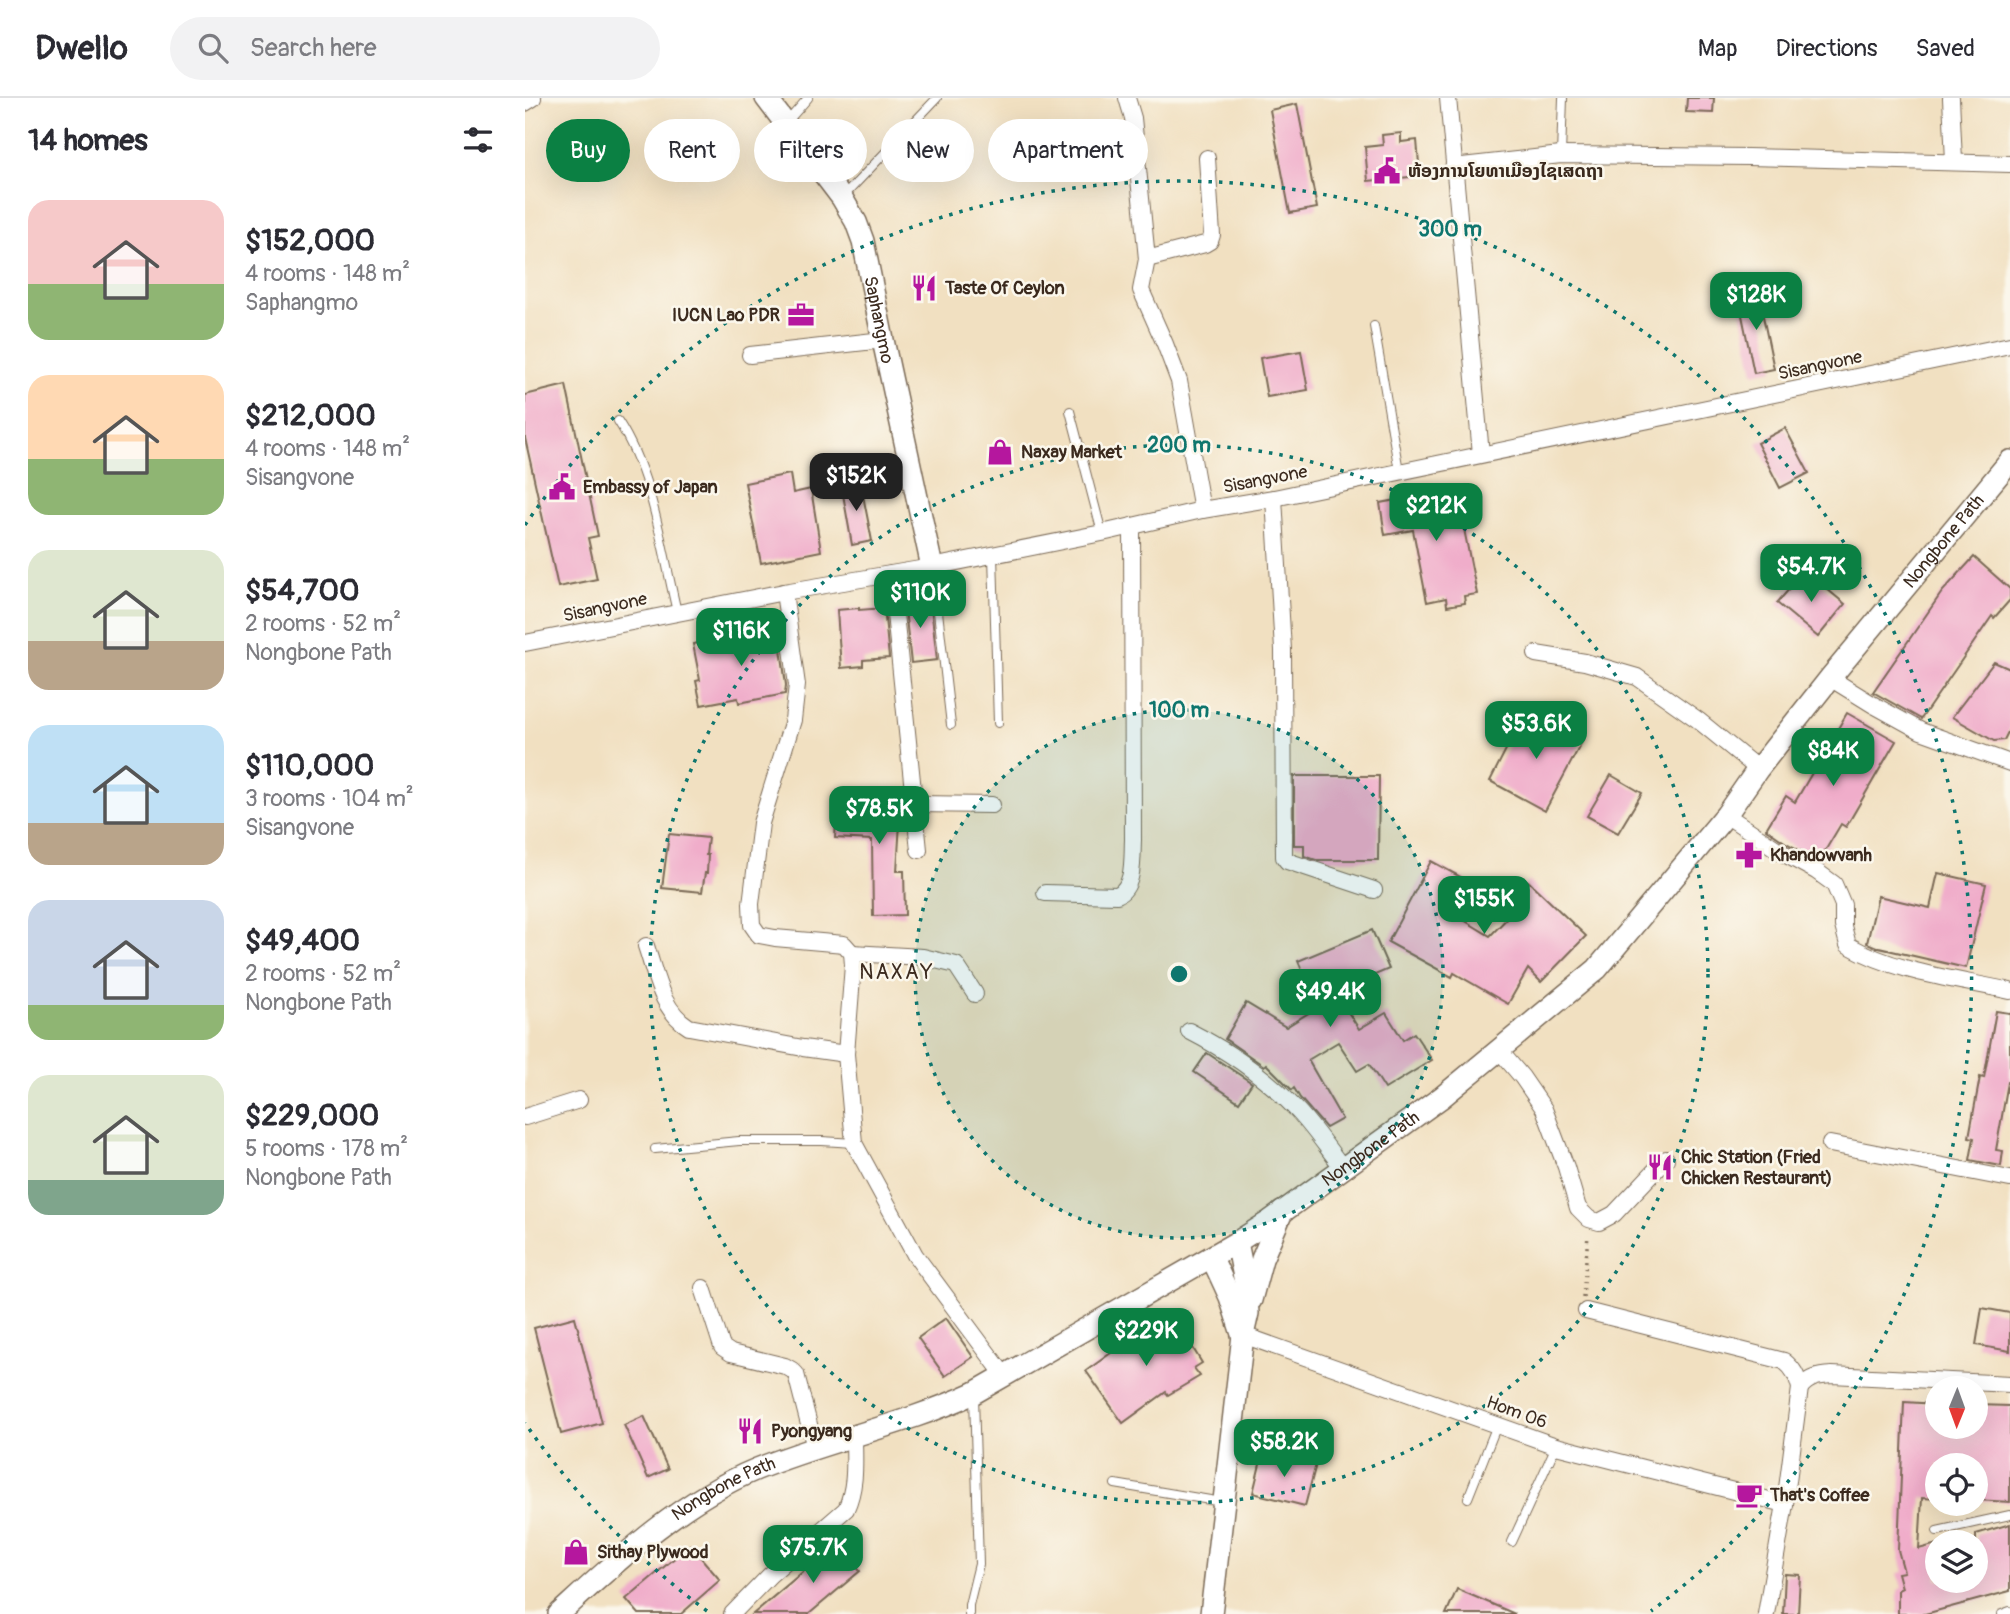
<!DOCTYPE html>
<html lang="en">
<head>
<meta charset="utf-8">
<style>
  body { margin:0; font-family:Pangolin,"Noto Sans Lao",sans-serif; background:#f2f2f3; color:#2b2b33; height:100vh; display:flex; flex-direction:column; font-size:26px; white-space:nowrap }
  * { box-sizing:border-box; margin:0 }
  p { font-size:23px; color:#7c7c81 }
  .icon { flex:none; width:38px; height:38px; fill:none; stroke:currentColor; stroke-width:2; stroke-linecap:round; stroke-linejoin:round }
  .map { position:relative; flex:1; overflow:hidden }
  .panel { display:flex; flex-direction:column; background:#fff; width:525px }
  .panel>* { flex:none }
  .guide { position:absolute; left:21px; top:21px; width:665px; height:63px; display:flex; gap:14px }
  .needle { width:46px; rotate:181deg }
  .fabs { position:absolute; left:1400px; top:1278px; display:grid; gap:14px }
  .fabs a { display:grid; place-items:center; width:63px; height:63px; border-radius:50%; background:#fff; box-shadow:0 7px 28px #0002; font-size:35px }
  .price { position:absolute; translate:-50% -60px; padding:0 16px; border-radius:14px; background:#0b8043; color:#fff; font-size:23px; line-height:46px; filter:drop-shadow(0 2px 4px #0008) }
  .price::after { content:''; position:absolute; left:50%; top:42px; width:21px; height:16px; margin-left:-10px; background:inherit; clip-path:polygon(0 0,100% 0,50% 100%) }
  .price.selected { background:#222; color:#fff }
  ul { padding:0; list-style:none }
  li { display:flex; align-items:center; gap:21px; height:175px; padding:0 28px }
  li span { display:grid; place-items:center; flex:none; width:196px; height:140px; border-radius:21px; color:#555 }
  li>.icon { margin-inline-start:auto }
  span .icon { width:84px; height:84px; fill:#fffc; stroke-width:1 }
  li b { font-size:30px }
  h2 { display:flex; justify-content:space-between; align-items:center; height:84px; padding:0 28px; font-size:30px }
  .tag { padding:0 24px; border-radius:32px; background:#fff; box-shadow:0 7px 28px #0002; font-size:24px; line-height:63px }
  .tag.selected { background:#0b8043; color:#fff }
  header { display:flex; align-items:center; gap:42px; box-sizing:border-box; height:98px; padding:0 35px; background:#fff; border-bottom:2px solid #e1e1e2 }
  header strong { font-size:33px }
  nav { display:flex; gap:38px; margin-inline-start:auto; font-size:24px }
  .search { width:490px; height:63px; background:#f2f2f3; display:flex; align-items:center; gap:18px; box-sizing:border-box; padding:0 24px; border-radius:38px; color:#7c7c81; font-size:26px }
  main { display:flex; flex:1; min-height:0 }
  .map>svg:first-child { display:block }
  .building { fill:#f0adca }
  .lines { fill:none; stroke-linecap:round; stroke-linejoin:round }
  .service-casing { stroke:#7b6a57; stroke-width:10 }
  .minor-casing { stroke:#7b6a57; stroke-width:18 }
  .tertiary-casing { stroke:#7b6a57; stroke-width:24 }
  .path { stroke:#7b6a57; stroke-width:3.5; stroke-dasharray:2 5; stroke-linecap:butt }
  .service { stroke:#fff; stroke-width:8 }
  .minor { stroke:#fff; stroke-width:16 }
  .tertiary { stroke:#fff; stroke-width:21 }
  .ring { fill:none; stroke:#0f766e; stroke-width:3.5; stroke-dasharray:3.5 7 }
  .labels { text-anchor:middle; stroke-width:5; stroke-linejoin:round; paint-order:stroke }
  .poi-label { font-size:18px; font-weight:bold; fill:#3b2a1e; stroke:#fbf7ec; text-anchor:start }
  .street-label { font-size:18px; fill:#3b2a1e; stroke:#fbf7ec }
  .quarter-label { font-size:21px; letter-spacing:2px; fill:#3b2a1e; stroke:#fbf7ec }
  .centre { fill:#0f766e; stroke:#fbf7ec; stroke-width:3.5 }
  .ring-label { font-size:21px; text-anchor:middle; font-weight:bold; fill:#0f766e; stroke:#fbf7ec; stroke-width:5; stroke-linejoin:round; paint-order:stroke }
</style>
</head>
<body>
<header>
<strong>Dwello</strong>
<div class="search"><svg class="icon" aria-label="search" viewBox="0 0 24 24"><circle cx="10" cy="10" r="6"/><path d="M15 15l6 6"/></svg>Search here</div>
<nav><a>Map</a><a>Directions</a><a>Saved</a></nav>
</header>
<main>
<section class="panel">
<h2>14 homes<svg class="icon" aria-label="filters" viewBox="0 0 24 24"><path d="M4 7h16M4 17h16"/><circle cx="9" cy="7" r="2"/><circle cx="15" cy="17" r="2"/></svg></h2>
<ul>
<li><span style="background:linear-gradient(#f6c9c9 60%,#8fb573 0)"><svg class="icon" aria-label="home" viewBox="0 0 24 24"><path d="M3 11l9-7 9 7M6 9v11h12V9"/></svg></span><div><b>$152,000</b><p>4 rooms · 148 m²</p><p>Saphangmo</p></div></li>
<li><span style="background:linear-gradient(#ffd9b3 60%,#8fb573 0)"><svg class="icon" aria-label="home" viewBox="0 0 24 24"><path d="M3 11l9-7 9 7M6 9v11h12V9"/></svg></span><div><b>$212,000</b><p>4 rooms · 148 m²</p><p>Sisangvone</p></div></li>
<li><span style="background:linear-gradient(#dfe7d0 65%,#b9a48a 0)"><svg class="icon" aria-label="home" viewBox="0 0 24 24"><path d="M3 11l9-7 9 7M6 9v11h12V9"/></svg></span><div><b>$54,700</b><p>2 rooms · 52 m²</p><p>Nongbone Path</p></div></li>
<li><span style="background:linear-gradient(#bfe0f5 70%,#b9a48a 0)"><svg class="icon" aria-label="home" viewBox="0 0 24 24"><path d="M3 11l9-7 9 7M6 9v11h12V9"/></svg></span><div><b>$110,000</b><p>3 rooms · 104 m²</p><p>Sisangvone</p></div></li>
<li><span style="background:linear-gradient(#c9d6e8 75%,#8fb573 0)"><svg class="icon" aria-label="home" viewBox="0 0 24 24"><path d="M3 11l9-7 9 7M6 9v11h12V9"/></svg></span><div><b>$49,400</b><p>2 rooms · 52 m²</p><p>Nongbone Path</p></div></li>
<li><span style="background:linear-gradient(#dfe7d0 75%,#7fa58c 0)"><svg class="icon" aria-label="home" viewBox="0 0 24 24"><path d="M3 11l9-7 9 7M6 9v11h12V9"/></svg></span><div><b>$229,000</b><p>5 rooms · 178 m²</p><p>Nongbone Path</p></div></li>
</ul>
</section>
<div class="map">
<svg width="1485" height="1516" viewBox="0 0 1485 1516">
  <rect width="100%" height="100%" fill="#fbf7ec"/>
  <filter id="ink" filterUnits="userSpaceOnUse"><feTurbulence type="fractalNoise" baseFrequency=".0143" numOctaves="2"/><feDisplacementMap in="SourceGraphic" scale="14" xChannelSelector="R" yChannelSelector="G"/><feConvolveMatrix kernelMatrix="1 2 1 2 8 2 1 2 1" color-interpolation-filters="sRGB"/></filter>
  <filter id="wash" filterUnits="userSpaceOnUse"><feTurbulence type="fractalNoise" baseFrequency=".00686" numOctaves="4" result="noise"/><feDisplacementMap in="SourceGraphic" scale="28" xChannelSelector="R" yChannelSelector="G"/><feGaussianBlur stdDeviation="1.57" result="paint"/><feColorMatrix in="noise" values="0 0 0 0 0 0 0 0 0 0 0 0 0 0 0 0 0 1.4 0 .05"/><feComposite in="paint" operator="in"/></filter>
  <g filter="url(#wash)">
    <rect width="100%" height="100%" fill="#f1e0c1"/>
    <g id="blocks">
      <!-- building -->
      <g class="building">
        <polygon points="1162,0 1189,0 1188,15 1161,14"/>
        <polygon points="772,6 792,110 765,115 745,12"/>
        <polygon points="876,35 876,44 892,42 895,78 843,83 840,49 858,47 857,37"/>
        <polygon points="1233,194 1249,271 1229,275 1213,198"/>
        <polygon points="776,253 783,292 742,299 735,260"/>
        <polygon points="41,287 73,438 63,440 72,481 33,489 0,340 0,297"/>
        <polygon points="1260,330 1284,375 1255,390 1232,345"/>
        <polygon points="265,376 268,395 286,391 296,453 236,465 220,385"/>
        <polygon points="335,382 347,443 327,447 316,385"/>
        <polygon points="931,391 952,496 939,498 940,505 922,508 921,500 902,504 888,432 860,437 855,405"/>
        <polygon points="1449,459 1485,491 1485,502 1469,520 1467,518 1396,621 1348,594 1417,494"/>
        <polygon points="1280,473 1320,506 1293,539 1252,505"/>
        <polygon points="405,500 412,562 386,565 379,502"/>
        <polygon points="334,510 334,512 359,510 364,560 338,562 338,568 316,570 312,512"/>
        <polygon points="253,529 261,587 260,596 214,605 213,600 176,607 171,583 175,582 168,546"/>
        <polygon points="1469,564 1485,571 1485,630 1479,642 1469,643 1427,619"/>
        <polygon points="1000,614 1058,642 1020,713 965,683"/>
        <polygon points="1322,615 1371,643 1321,729 1316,726 1294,763 1261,745 1241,731 1261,698 1270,704"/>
        <polygon points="1086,677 1117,695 1093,735 1062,718"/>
        <polygon points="769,678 854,678 853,762 791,762 779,758 779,747 769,747"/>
        <polygon points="350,690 377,692 372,773 379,773 380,817 348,818 347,742 310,740 312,707 349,709"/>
        <polygon points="144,736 183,740 181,757 183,757 182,775 180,775 177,794 137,790"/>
        <polygon points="906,763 941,782 924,813 965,838 993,809 985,802 1003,783 1061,838 1016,884 1003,871 983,906 929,875 927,879 863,844"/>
        <polygon points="1413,775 1461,786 1441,870 1354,850 1342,845 1353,798 1405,810"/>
        <polygon points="847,832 864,871 810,894 834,931 861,915 878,942 889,935 907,962 860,991 844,966 832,973 813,944 783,962 817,1021 801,1030 775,1000 769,990 767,992 741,966 739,968 700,941 721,905 761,929 793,909 773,863"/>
        <polygon points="1471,913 1485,915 1485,984 1483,984 1471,1052 1478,1053 1476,1068 1445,1062 1449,1040 1444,1039 1455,979 1459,980"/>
        <polygon points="682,955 727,985 714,1004 669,974"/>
        <polygon points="1457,1210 1485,1215 1485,1253 1451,1247"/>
        <polygon points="646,1214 677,1265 669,1270 675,1278 643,1297 641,1294 598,1325 561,1273 608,1239 607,1237"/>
        <polygon points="50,1219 77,1325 36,1336 9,1230"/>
        <polygon points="421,1220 448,1259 420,1278 393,1240"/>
        <polygon points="1379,1304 1412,1306 1412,1328 1451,1328 1451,1307 1485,1308 1485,1404 1451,1402 1451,1367 1412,1367 1412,1401 1397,1400 1394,1451 1412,1446 1412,1482 1451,1482 1451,1436 1485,1426 1485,1493 1400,1516 1373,1516 1373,1492 1377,1490 1373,1475 1379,1474 1373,1452"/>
        <polygon points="119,1318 143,1371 123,1380 99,1327"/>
        <polygon points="738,1354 791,1366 780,1408 728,1395"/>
        <polygon points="312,1445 335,1473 284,1516 228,1516"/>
        <polygon points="165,1447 195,1482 156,1516 114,1516 101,1501"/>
        <polygon points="1260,1476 1275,1477 1273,1516 1258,1516"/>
        <polygon points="932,1491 990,1516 921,1516"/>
      </g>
    </g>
  </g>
  <g filter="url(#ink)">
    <use href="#blocks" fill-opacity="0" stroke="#7b6a57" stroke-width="2"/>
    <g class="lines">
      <!-- service casing -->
      <g class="service-casing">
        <g id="service">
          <polyline points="262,24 283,0"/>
          <polyline points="1036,57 1038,0"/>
          <polyline points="317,100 412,0"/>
          <polyline points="849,228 874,373"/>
          <polyline points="545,313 577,435"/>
          <path d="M93 323C128 377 137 451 152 514"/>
          <polyline points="468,457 473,625"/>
          <polyline points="408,470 426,627"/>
          <polyline points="130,1051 214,1043 297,1043 329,1045"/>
          <polyline points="590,1386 697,1404"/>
          <polyline points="943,1400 972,1327"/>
          <polyline points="1412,1433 1485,1417"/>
          <polyline points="987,1444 1031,1348"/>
          <polyline points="444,1516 444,1507 454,1466 449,1298"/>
          <polyline points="1477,1516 1485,1513"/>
        </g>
      </g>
      <!-- minor casing -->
      <g class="minor-casing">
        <g id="minor">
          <polyline points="602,0 608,20 622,161 616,192 640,246 654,283 677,412"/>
          <polyline points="923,0 956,356"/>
          <polyline points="1426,0 1429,63"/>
          <polyline points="0,5 8,0"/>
          <polyline points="928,69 1036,57 1223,59 1485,66"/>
          <polyline points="622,161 680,146 685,143 687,137 682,60"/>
          <polyline points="225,257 358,242"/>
          <polyline points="749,400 758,552 759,759 762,763 849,792"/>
          <polyline points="366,476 394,752"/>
          <polyline points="259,494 272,587 268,622 236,725 226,806 227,827 234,837 250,840 319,846 327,855 328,867 321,956 329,1045 390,1157 479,1277"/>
          <polyline points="0,545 259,494 407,469 577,435 677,412 749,400 1485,247"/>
          <polyline points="1011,556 1060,564 1112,579 1173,622 1233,671"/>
          <polyline points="1305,580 1347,606 1396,633 1485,665"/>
          <polyline points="390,706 467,707"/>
          <path d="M1201 717 1256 754 1291 773 1309 786 1318 807V828L1323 847C1372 875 1431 881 1485 893"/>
          <path d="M520 795 592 797C610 789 607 759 608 742L607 428"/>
          <path d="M121 848C131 877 136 912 164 929L278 950 321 956"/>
          <polyline points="327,855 398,859 431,867 450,896"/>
          <path d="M664 933C703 953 740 978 770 1010 788 1028 802 1050 818 1070"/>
          <polyline points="974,952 997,979 1019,1011 1041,1069 1053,1110 1064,1121 1074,1124 1089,1116 1141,1061"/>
          <polyline points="0,1019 54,1002"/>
          <polyline points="1305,1046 1485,1081"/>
          <polyline points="178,1190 197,1249 206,1255 260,1268 267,1272 271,1276 290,1350"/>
          <path d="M1061 1213 1259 1263C1269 1271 1272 1278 1275 1290L1260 1406 1241 1516"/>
          <polyline points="718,1237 1031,1348 1260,1406"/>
          <path d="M1275 1290C1284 1279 1293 1278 1307 1277L1485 1286"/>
          <path d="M207 1516 245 1477 321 1411C332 1387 329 1362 329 1337"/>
        </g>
      </g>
      <!-- tertiary casing -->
      <g class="tertiary-casing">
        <g id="tertiary">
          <path id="s1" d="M241 0 317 100 331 124 338 143 358 242 407 469"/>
          <polyline points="687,1160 705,1199 717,1236"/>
          <polyline points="726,1202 737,1161 757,1114"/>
          <path id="s2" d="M34 1516C94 1461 155 1403 232 1371 303 1342 380 1327 449 1295L712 1144 745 1123 917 999 1072 871 1201 717 1233 671 1305 580 1485 363"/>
          <polyline points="686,1516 718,1237 723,1215 721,1189 712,1144"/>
        </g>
      </g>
      <!-- path -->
      <polyline class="path" points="1058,1199 1063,1137"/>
      <!-- service -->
      <use href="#service" class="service"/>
      <!-- minor -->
      <use href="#minor" class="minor"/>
      <!-- tertiary -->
      <use href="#tertiary" class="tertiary"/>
    </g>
  </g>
  <!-- distance rings -->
  <circle cx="654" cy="876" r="264" fill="#0f766e" fill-opacity=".12"/>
  <g class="ring">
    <circle cx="654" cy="876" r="264"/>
    <circle cx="654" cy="876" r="529"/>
    <path d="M182 1513A793 793 0 0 1 0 1325M0 427A793 793 0 1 1 1126 1513"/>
  </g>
  <!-- icons -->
  <defs>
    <g id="civic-bare" transform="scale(2.1)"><path d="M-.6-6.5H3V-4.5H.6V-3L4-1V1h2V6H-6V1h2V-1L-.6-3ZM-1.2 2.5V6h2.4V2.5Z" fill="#b5179e" stroke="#fbf7ec" stroke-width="2.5" paint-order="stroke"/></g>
    <g id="restaurant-bare" transform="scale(2.1)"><path d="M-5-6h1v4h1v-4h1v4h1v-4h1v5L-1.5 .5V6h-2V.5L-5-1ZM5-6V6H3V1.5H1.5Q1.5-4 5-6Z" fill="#b5179e" stroke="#fbf7ec" stroke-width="2.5" paint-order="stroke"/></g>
    <g id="office-bare" transform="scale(2.1)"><path d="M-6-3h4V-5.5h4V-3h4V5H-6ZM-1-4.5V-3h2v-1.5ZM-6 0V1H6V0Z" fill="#b5179e" stroke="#fbf7ec" stroke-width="2.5" paint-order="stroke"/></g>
    <g id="shop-bare" transform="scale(2.1)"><path d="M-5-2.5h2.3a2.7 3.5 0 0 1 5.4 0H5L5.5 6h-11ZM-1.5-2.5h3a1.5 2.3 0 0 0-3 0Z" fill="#b5179e" stroke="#fbf7ec" stroke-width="2.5" paint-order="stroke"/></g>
    <g id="pharmacy-bare" transform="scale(2.1)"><path d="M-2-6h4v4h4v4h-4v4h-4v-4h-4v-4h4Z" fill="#b5179e" stroke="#fbf7ec" stroke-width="2.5" paint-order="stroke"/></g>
    <g id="cafe-bare" transform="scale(2.1)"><path d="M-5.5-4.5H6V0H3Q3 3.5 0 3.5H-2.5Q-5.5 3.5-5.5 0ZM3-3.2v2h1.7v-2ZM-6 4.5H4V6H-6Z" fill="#b5179e" stroke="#fbf7ec" stroke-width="2.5" paint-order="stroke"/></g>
  </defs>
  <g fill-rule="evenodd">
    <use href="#civic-bare" x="862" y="73"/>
    <use href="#restaurant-bare" x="399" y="190"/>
    <use href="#office-bare" x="276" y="217"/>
    <use href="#shop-bare" x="475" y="354"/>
    <use href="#civic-bare" x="37" y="389"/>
    <use href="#pharmacy-bare" x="1224" y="757"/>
    <use href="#restaurant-bare" x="1135" y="1069"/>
    <use href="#restaurant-bare" x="225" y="1333"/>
    <use href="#cafe-bare" x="1224" y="1397"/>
    <use href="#shop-bare" x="51" y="1454"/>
  </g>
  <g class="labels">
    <!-- poi labels -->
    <g class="poi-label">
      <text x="883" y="79">ຫ້ອງການໂຍທາເມືອງໄຊເສດຖາ</text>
      <text x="420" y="196">Taste Of Ceylon</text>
      <text x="255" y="223" text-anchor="end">IUCN Lao PDR</text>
      <text x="496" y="360">Naxay Market</text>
      <text x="58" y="395">Embassy of Japan</text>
      <text x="1245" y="763">Khandowvanh</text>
      <text x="1156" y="1065">Chic Station (Fried<tspan x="1156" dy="21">Chicken Restaurant)</tspan></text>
      <text x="246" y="1339">Pyongyang</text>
      <text x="1245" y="1403">That's Coffee</text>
      <text x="72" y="1460">Sithay Plywood</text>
    </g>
    <!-- street labels -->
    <g class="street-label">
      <text dy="6" stroke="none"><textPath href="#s1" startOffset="254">Saphangmo</textPath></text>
      <text transform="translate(1295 267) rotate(-12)" y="6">Sisangvone</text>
      <text transform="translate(740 381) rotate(-11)" y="6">Sisangvone</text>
      <text dy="6" stroke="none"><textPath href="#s2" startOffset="1783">Nongbone Path</textPath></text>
      <text transform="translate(80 509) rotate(-12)" y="6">Sisangvone</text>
      <text dy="6" stroke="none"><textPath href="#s2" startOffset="943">Nongbone Path</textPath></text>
      <text transform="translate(992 1314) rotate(20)" y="6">Hom 06</text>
      <text dy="6" stroke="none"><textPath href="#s2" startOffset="208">Nongbone Path</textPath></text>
    </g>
    <!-- quarter labels -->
    <g class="quarter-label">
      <text x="372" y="881">NAXAY</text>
    </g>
  </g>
  <circle cx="654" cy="876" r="10" class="centre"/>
  <g class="ring-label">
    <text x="925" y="138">300 m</text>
    <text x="654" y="354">200 m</text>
    <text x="654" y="619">100 m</text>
  </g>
</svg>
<div class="fabs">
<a><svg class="needle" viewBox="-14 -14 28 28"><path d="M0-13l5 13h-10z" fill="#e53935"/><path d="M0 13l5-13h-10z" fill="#7c7c81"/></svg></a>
<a><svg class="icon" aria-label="locate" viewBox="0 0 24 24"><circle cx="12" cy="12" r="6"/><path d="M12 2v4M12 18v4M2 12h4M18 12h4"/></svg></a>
<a><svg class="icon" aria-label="layers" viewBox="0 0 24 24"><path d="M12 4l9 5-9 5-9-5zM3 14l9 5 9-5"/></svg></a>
</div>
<b class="price" style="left:1231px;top:234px">$128K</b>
<b class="price selected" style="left:331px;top:415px">$152K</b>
<b class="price" style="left:911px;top:445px">$212K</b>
<b class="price" style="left:1286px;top:506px">$54.7K</b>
<b class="price" style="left:395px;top:532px">$110K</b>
<b class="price" style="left:216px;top:570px">$116K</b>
<b class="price" style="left:1011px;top:663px">$53.6K</b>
<b class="price" style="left:1308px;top:690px">$84K</b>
<b class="price" style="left:354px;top:748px">$78.5K</b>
<b class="price" style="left:959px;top:838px">$155K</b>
<b class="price" style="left:805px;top:931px">$49.4K</b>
<b class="price" style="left:621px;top:1270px">$229K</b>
<b class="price" style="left:759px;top:1381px">$58.2K</b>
<b class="price" style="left:288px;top:1487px">$75.7K</b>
<div class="guide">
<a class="tag selected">Buy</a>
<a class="tag">Rent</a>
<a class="tag">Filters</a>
<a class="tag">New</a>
<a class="tag">Apartment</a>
</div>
</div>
</main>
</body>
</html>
